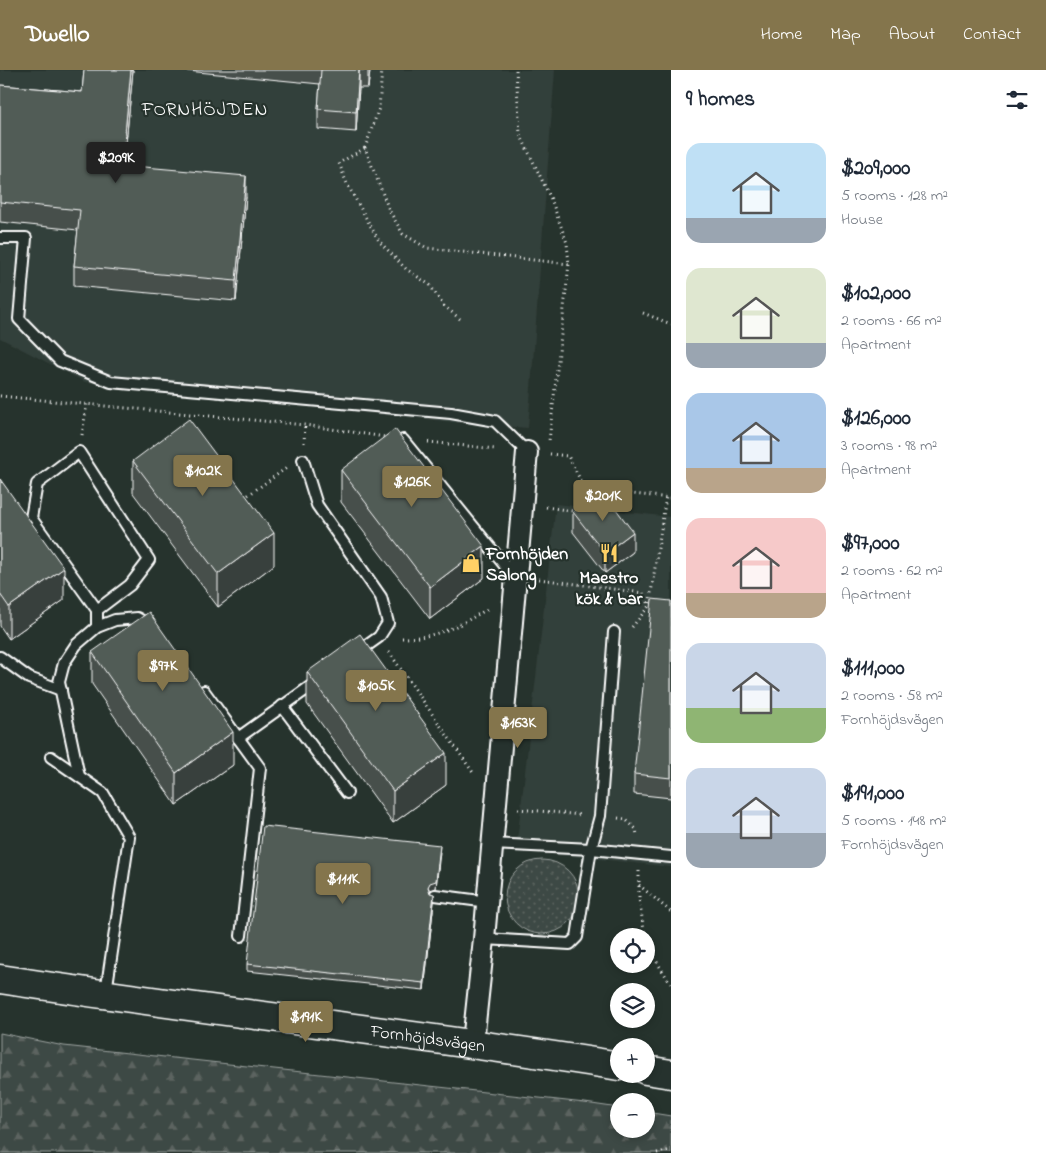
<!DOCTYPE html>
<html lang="en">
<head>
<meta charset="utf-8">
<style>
  body { margin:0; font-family:"Indie Flower",sans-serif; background:#f6f6f7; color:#1f2937; height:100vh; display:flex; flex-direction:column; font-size:19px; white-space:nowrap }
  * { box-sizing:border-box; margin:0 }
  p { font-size:16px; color:#747a83 }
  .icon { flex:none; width:28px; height:28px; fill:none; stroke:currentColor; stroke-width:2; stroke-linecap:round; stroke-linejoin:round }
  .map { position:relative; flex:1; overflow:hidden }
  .side { display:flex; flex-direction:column; background:#fff; width:375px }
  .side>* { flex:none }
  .buttons { position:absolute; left:610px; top:858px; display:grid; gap:10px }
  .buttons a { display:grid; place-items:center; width:45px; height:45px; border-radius:50%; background:#fff; box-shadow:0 2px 8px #0003; font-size:25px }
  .price { position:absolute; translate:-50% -42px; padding:0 11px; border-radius:5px; background:#84754c; color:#fff; font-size:16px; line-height:32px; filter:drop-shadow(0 1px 2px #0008) }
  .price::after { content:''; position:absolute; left:50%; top:30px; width:15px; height:11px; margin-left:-8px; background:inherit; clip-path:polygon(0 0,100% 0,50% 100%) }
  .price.selected { background:#222; color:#fff }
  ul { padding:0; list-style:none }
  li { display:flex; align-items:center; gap:15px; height:125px; padding:0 15px }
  li span { display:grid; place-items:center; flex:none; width:140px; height:100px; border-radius:15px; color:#555 }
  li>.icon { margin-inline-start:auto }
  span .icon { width:60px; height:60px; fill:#fffc; stroke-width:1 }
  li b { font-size:21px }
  h2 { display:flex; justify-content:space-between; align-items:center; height:60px; padding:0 15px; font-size:21px }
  header { display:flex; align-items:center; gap:30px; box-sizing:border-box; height:70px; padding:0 25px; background:#84754c; color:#fff }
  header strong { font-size:24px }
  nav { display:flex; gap:28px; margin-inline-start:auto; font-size:18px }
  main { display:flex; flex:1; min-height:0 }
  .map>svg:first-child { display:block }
  .built { fill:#333f3a }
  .grass { fill:url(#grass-dots); stroke:#9ea4a2 }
  .forest { fill:url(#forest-firs); stroke:#9ea4a2 }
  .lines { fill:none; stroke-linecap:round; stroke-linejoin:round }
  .lane-casing { stroke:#fff; stroke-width:14 }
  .street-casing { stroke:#fff; stroke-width:24 }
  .secondary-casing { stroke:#fff; stroke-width:31 }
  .path { stroke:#fff; stroke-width:3; stroke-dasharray:1 4; stroke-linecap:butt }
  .lane { stroke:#26332d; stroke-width:10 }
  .street { stroke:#26332d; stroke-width:20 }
  .secondary { stroke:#26332d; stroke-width:28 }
  .wall { fill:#464f4b; stroke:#fff }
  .shaded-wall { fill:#39403d; stroke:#fff }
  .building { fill:#515c57; stroke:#fff }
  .labels { text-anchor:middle; stroke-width:4.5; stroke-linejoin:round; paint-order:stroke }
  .poi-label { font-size:18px; font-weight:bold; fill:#fff; stroke:#26332d; text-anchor:start }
  .street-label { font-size:18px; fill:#fff; stroke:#26332d }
  .neighbourhood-label { font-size:19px; letter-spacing:1px; fill:#fff; stroke:#26332d }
</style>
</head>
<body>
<header>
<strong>Dwello</strong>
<nav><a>Home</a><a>Map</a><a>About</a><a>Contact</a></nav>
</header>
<main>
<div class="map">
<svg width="671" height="1083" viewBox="0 0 671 1083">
  <defs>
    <pattern id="grass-dots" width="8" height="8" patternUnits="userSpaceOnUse" patternTransform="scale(1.25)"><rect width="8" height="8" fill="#3e4944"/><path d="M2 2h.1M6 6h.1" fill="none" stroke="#5b6460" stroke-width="1.8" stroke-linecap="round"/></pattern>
    <pattern id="forest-firs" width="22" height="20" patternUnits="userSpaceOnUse" patternTransform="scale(1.25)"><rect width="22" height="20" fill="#3e4944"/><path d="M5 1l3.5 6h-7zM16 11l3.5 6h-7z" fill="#5b6460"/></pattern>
  </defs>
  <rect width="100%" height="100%" fill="#26332d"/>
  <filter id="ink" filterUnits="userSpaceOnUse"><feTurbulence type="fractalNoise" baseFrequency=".02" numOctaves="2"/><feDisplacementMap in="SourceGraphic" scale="10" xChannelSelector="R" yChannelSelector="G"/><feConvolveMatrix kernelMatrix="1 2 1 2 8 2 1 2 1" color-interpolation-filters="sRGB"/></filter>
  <g filter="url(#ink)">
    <!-- built -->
    <g class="built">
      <polygon points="0,0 555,0 528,358 461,353 85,312 0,268"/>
      <polygon points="556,434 671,447 671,797 516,780"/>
    </g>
    <!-- grass -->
    <circle class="grass" cx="542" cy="827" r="37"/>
    <!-- forest -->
    <polygon class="forest" points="0,963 64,976 585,1033 619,1038 619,1059 646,1059 646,1042 671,1046 671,1083 0,1083"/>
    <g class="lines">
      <!-- lane casing -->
      <g class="lane-casing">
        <g id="lane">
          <polyline points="0,168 26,168 19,249 60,291 111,312 451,343 490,350 495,351 527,382"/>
          <polyline points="403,370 515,508"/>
          <polyline points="303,390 317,435 381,527 388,553 379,567 358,582"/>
          <polyline points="97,540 130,515 149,490 79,382 37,414 31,448 97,540 97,557"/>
          <polyline points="614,562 600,746 591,779 671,787"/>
          <polyline points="0,587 29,608 61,620"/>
          <polyline points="204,621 260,698 241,866"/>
          <polyline points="282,636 347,723"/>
          <polyline points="238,668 318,611"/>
          <polyline points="51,687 103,723 129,767 106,922"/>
          <polyline points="79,706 59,612 64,593 76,575 97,557 115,550 137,548 149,555"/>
          <polyline points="435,825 488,832"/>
          <polyline points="484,869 570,874 577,867 591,779 493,774"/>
        </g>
      </g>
      <!-- street casing -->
      <g class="street-casing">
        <polyline id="street" points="473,972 484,869 527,382"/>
      </g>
      <!-- secondary casing -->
      <g class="secondary-casing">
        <g id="secondary">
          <path id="s1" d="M0 909C206 941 413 963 619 996"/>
          <polyline points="646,1000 671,1004"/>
        </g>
      </g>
      <!-- path -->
      <g class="path">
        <polyline points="516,0 520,64 551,129 567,173 569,194 549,371"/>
        <polyline points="365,78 379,38 382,0"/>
        <polyline points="643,243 671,254"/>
        <polyline points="460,249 443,235 430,215 406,199 379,171 347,114 339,93 365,78 389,140 403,164 427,178 569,194"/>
        <polyline points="0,326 305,355 385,367"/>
        <polyline points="82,365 87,334"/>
        <polyline points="428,372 496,379"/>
        <polyline points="304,373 305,355"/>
        <polyline points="550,384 568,386 585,419 671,428"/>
        <polyline points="244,428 288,397"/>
        <polyline points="546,437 573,441 585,419"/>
        <polyline points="539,509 643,523 649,535"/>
        <polyline points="632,557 649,536 666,427"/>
        <path d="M402 568C437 568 459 556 489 538"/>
        <polyline points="389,582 474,704"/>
        <polyline points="518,739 582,745"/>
        <polyline points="618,748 625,749 636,759 637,765"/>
        <polyline points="639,801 639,829 645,866"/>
        <polyline points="639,815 671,842"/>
        <polyline points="646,875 671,914"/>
        <polyline points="657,1083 671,1080"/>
      </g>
      <!-- lane -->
      <use href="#lane" class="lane"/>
      <!-- street -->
      <use href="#street" class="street"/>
      <!-- secondary -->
      <use href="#secondary" class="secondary"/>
    </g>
    <!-- wall -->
    <g class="wall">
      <polygon points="84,0 133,0 124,95 246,127 236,231 74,216 74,196 78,160 0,152 0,15 82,22"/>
      <polygon points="177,0 370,0 368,18 359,18 356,62 318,59 318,39 320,14"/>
      <polygon points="133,391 274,495 218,537 133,423"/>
      <polygon points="341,400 484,508 430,549 341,432"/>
      <polygon points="0,409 64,530 9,569 0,556"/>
      <polygon points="573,442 633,482 605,503 573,462"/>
      <polygon points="671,531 671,728 634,724 634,704"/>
      <polygon points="92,582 233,695 176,735 92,614"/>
      <polygon points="307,602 446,715 393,753 307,634"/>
      <polygon points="440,782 436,818 430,820 434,832 424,920 247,901 247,894"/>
    </g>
    <!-- shaded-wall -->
    <g class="shaded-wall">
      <polygon points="131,0 133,0 122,115 122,95"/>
      <polygon points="359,0 359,18 356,62 356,42"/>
      <polygon points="368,0 370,0 368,18"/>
      <polygon points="246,106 246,127 236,231 236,211"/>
      <polygon points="633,462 633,482 605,503 605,483"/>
      <polygon points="274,463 274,495 218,537 218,504"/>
      <polygon points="484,476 484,508 430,549 430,517"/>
      <polygon points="64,498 64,530 9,569 9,537"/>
      <polygon points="233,662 233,695 176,735 176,703"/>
      <polygon points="446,683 446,715 393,753 393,721"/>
      <polygon points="440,775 436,818 430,820 428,817"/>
      <polygon points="434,824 434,832 424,920 424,913"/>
    </g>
    <!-- building -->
    <g class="building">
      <polygon points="84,0 131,0 122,95 246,106 236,211 74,196 80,140 0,132 0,15 82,22"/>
      <polygon points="321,0 359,0 356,42 318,39"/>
      <polygon points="189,349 274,463 218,504 133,391"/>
      <polygon points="395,359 484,476 430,517 341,400"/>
      <polygon points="0,409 64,498 9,537 0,524"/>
      <polygon points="602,420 633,462 605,483 573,442"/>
      <polygon points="652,529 671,531 671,708 634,704"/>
      <polygon points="149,542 233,662 176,703 92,582"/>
      <polygon points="360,564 446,683 393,721 307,602"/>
      <polygon points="263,756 440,775 436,811 430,813 428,817 430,823 434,824 424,913 247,894"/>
    </g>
  </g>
  <!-- icons -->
  <defs>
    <g id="restaurant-bare" transform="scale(1.5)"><path d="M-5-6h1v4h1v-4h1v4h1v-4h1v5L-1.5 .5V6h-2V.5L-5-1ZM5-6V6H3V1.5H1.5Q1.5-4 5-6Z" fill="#ffd166" stroke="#26332d" stroke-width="2.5" paint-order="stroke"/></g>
    <g id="shop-bare" transform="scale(1.5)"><path d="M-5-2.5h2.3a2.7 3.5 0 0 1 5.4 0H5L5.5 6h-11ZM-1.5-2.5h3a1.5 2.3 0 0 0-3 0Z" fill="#ffd166" stroke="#26332d" stroke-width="2.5" paint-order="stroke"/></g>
  </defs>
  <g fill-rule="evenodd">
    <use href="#restaurant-bare" x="609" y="483"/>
    <use href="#shop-bare" x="471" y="493"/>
  </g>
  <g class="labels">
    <!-- poi labels -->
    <g class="poi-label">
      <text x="486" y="489">Fornhöjden<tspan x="486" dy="21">Salong</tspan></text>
      <text x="609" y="513" text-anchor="middle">Maestro<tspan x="609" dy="21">kök &amp; bar</tspan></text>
    </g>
    <!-- street labels -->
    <g class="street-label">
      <text dy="6" stroke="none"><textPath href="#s1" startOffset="432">Fornhöjdsvägen</textPath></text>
    </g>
    <!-- neighbourhood labels -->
    <g class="neighbourhood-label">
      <text x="205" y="45">FORNHÖJDEN</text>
    </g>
  </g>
</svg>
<div class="buttons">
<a><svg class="icon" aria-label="locate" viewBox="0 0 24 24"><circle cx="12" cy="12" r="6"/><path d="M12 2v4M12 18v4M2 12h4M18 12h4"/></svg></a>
<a><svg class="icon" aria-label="layers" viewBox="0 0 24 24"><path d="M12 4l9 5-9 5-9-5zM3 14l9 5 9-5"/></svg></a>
<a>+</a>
<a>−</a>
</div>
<b class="price selected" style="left:116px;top:114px">$209K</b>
<b class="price" style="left:203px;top:427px">$102K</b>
<b class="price" style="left:412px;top:438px">$126K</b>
<b class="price" style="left:603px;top:452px">$201K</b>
<b class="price" style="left:163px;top:622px">$97K</b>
<b class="price" style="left:376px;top:642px">$105K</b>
<b class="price" style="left:518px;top:679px">$163K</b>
<b class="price" style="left:343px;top:835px">$111K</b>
<b class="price" style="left:306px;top:973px">$191K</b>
</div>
<section class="side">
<h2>9 homes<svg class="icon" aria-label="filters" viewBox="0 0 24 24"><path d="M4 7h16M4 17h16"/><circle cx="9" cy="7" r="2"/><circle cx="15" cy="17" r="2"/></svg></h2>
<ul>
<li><span style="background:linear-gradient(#bfe0f5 75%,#9aa5b1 0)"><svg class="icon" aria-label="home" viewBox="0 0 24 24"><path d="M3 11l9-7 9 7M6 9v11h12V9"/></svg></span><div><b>$209,000</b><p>5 rooms · 128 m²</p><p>House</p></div></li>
<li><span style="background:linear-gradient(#dfe7d0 75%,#9aa5b1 0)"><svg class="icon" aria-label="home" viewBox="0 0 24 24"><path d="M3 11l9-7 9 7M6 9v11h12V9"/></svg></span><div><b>$102,000</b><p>2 rooms · 66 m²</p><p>Apartment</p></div></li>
<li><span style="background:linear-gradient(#a9c7e8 75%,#b9a48a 0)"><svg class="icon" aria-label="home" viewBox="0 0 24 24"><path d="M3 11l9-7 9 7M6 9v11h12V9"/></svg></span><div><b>$126,000</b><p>3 rooms · 98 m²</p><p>Apartment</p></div></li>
<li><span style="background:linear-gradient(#f6c9c9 75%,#b9a48a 0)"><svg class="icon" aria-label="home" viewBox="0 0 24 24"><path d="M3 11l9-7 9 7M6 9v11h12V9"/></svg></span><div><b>$97,000</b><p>2 rooms · 62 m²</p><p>Apartment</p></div></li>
<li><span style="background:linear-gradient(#c9d6e8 65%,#8fb573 0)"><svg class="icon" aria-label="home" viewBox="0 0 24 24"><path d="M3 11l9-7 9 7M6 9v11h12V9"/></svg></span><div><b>$111,000</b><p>2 rooms · 58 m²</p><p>Fornhöjdsvägen</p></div></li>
<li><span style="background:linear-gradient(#c9d6e8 65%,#9aa5b1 0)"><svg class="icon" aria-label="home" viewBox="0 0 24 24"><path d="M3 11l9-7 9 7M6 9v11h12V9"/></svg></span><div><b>$191,000</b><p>5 rooms · 148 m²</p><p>Fornhöjdsvägen</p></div></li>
</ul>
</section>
</main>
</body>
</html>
